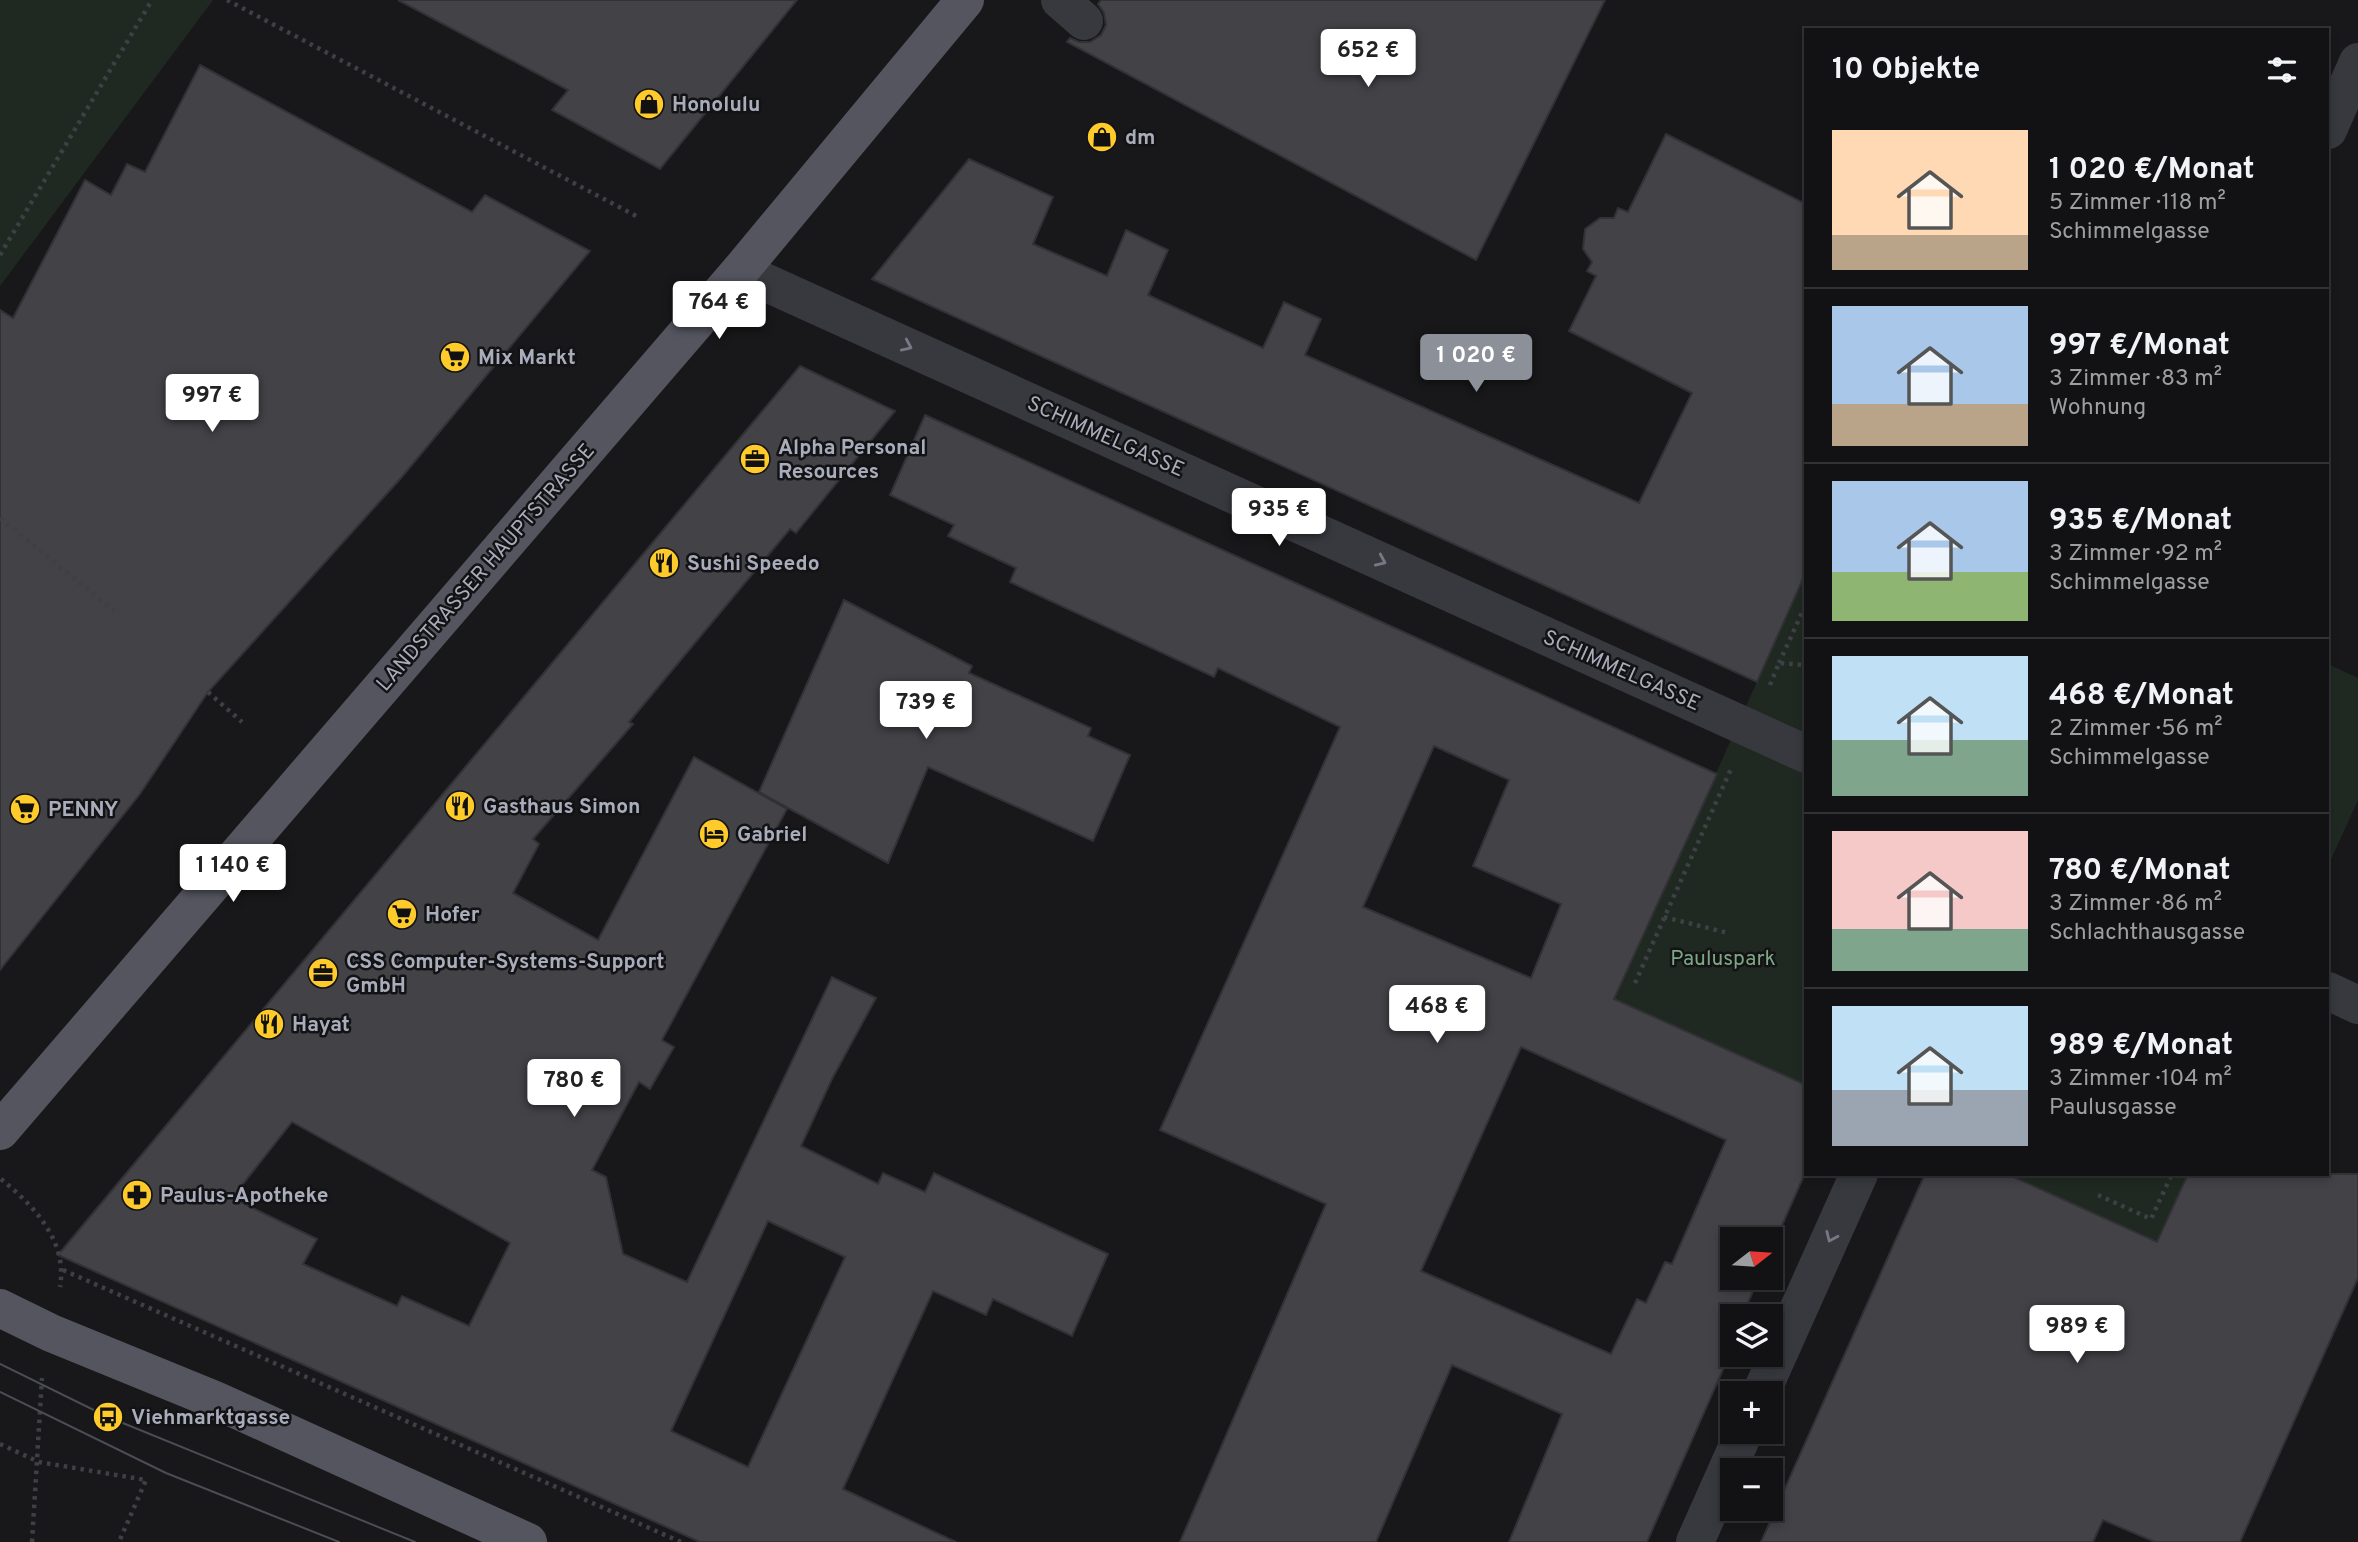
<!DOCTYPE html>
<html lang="de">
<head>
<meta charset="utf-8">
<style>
  body { margin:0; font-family:Overpass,sans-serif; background:#1f2022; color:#f1f3f6; height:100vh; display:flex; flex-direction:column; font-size:26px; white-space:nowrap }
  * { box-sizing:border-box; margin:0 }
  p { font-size:23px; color:#9c9ea0 }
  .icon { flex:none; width:38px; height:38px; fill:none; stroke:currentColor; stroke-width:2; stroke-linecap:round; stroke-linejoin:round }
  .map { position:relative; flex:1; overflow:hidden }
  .panel { position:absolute; left:1804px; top:28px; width:525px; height:1148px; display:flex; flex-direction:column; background:#121214; border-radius:0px; box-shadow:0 4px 10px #0003,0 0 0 2px #313234 }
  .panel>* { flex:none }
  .needle { width:46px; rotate:73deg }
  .tools { position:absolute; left:1720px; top:1227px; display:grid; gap:14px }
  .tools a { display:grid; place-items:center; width:63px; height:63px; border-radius:0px; background:#121214; box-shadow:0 4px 10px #0003,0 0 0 2px #313234; font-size:35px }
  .price { position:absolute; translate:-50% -60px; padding:0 16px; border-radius:7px; background:#fff; color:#222; font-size:23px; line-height:46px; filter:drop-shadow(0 2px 4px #0008) }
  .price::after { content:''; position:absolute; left:50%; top:42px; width:21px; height:16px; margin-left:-10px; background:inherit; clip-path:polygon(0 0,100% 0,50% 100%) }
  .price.selected { background:#8c9099; color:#fff }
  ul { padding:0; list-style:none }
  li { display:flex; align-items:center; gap:21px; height:175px; padding:0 28px }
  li+li { border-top:2px solid #313234 }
  li span { display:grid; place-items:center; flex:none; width:196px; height:140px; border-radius:0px; color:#555 }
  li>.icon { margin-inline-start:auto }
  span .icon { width:84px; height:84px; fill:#fffc; stroke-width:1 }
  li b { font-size:30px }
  h2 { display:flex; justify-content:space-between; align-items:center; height:84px; padding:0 28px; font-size:30px }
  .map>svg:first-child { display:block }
  .green { fill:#1f2921 }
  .building { fill:#424247; stroke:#323136; stroke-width:2; fill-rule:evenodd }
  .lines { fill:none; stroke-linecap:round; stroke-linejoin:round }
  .path { stroke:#3e4046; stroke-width:4.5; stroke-dasharray:3.5 5; stroke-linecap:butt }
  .minor { stroke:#38393f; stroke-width:38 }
  .major { stroke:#54555f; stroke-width:38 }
  .tram { stroke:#4b4d55; stroke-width:2 }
  .oneway { stroke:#767983 }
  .labels { text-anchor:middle; stroke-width:5; stroke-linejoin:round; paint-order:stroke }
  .poi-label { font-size:21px; font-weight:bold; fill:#a9adbb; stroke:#131315; text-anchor:start }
  .street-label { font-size:21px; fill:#a9adbb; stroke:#131315 }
  .park-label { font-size:21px; fill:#7ea784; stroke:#131315 }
</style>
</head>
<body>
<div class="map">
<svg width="2358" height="1542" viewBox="0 0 2358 1542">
  <rect width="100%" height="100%" fill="#18181a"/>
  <!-- green -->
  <g class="green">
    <polygon points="0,0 213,0 0,286"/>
    <polygon points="1806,572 1806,1085 1615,999"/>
    <polygon points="2328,664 2358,678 2358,800 2328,866"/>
    <polygon points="2007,1174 2188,1174 2157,1242"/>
  </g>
  <!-- building -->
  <g class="building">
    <polygon points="398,0 797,0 660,169 552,110 568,90"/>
    <polygon points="1101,0 1605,0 1476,260 1067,42 1070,38 1079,42 1090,42 1101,35 1106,25 1104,13 1098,4"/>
    <polygon points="200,65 472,212 485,195 590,251 401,478 208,692 140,794 0,970 0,310 13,318 85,180 111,195 127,164 145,172"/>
    <polygon points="1666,134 1806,204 1806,572 1757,682 872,279 969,159 1053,197 1033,244 1107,276 1126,230 1168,250 1148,295 1263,348 1284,302 1321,319 1305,355 1639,503 1692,393 1569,331 1596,276 1587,271 1592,262 1583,249 1585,229 1600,218 1614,218 1618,208 1628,212"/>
    <path d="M800 366 895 411 796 533 790 529 629 722 633 724 533 839 539 844 513 893 598 940 694 757 787 809 662 1040 674 1047 650 1089 639 1082 592 1170 606 1177 623 1254 687 1282 832 977 876 998 832 1079 801 1146 878 1184 883 1173 925 1192 934 1173 1108 1254 1072 1336 993 1299 986 1315 933 1291 843 1489 956 1542H700L58 1255ZM292 1122 510 1243 469 1326 402 1296 397 1306 303 1264 317 1239 232 1198ZM768 1221 845 1257 748 1467 671 1431Z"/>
    <path d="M925 415 1717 774 1614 999 1806 1085V1171L1771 1250V1239H1732V1278H1759L1742 1316H1732V1349L1647 1542H1509L1562 1414 1452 1365 1376 1542H1180L1326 1204 1160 1130 1340 727 1218 668 1214 677 1010 582 1016 568 948 536 954 525 890 495ZM1434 746 1509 780 1473 866 1561 904 1531 978 1363 907ZM1521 1047 1726 1140 1672 1264 1665 1262 1646 1303 1637 1299 1611 1354 1421 1271Z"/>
    <polygon points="844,600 972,666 969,673 1091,728 1088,736 1130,755 1093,841 928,767 888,863 759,792"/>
    <polygon points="1925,1174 2007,1174 2157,1242 2188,1174 2358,1174 2358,1278 2240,1542 2155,1542 2103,1520 2093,1542 1761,1542"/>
  </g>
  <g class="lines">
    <!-- path -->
    <g class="path">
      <polyline points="227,0 640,218"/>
      <polyline points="0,255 152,0"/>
      <polyline points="0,518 119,615"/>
      <polyline points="1779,663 1806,604"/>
      <polyline points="1770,685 1779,663 1806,665"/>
      <polyline points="208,692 242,722"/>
      <polyline points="1664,917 1728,933"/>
      <polyline points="1635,983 1731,769"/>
      <path d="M1 1179C34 1206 68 1241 60 1287"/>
      <polyline points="2098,1195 2151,1219 2172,1174"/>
      <polyline points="63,1270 681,1542"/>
      <polyline points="0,1444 39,1462 146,1480 119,1542"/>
      <polyline points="32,1542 42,1378"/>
    </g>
    <!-- minor -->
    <g class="minor">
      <polyline points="1060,0 1084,21"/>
      <polyline points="2328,130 2358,62"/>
      <polyline points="740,271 1806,754"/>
      <polyline points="2328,991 2358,1005"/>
      <polyline points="1761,1393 1859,1174"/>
      <polyline points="1695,1542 1744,1432"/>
    </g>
    <!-- major -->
    <g class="major">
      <polyline points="0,1131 740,271 965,0"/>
      <polyline points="0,1308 51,1333 215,1400 528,1542"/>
    </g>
    <!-- tram -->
    <g class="tram">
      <polyline points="0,1364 108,1417 415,1542"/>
      <polyline points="0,1392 166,1473 339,1542"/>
    </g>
  </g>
  <!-- one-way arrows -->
  <defs><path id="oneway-chevron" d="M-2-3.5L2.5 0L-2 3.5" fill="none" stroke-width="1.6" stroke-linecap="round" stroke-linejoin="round" transform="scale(1.75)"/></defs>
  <g class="oneway">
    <use href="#oneway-chevron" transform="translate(907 346) rotate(24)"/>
    <use href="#oneway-chevron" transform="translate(1381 561) rotate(24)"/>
    <use href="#oneway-chevron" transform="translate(1831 1237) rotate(114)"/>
  </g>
  <!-- icons -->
  <defs>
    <g id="shop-disc" transform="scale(1.575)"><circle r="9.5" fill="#ffcb2b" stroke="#131315"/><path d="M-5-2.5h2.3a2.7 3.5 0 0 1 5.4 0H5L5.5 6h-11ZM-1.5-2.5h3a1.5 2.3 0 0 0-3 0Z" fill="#111"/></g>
    <g id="supermarket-disc" transform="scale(1.575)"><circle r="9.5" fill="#ffcb2b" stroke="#131315"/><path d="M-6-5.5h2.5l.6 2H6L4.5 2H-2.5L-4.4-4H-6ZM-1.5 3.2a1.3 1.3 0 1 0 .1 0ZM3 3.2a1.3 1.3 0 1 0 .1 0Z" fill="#111"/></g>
    <g id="office-disc" transform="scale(1.575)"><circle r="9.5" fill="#ffcb2b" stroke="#131315"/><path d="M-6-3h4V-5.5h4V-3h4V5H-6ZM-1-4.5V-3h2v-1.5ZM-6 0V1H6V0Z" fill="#111"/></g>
    <g id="restaurant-disc" transform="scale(1.575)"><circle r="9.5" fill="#ffcb2b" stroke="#131315"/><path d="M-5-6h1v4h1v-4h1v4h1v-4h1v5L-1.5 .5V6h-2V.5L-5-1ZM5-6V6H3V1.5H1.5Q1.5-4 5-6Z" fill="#111"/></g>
    <g id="hotel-disc" transform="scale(1.575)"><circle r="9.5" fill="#ffcb2b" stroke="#131315"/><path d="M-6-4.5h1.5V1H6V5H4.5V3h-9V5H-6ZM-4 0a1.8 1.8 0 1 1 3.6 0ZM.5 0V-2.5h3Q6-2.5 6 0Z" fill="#111"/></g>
    <g id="pharmacy-disc" transform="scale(1.575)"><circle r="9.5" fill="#ffcb2b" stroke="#131315"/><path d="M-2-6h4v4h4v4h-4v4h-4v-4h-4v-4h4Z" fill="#111"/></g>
    <g id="bus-disc" transform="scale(1.575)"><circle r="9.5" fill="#ffcb2b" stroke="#131315"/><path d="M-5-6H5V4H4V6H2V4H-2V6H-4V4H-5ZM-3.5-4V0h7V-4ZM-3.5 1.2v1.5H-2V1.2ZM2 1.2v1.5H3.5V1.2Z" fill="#111"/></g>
  </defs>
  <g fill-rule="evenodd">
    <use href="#shop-disc" x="649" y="104"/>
    <use href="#shop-disc" x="1102" y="137"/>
    <use href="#supermarket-disc" x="455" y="357"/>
    <use href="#office-disc" x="755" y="459"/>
    <use href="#restaurant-disc" x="664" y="563"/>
    <use href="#restaurant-disc" x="460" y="806"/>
    <use href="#supermarket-disc" x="25" y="809"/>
    <use href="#hotel-disc" x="714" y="834"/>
    <use href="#supermarket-disc" x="402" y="914"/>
    <use href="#office-disc" x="323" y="973"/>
    <use href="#restaurant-disc" x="269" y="1024"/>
    <use href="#pharmacy-disc" x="137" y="1195"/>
    <use href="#bus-disc" x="108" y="1417"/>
  </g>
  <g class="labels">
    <!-- poi labels -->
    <g class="poi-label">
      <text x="672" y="111">Honolulu</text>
      <text x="1125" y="144">dm</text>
      <text x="478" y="364">Mix Markt</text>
      <text x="778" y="454">Alpha Personal<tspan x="778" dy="24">Resources</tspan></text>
      <text x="687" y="570">Sushi Speedo</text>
      <text x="483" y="813">Gasthaus Simon</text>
      <text x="48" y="816">PENNY</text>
      <text x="737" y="841">Gabriel</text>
      <text x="425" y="921">Hofer</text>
      <text x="346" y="968">CSS Computer-Systems-Support<tspan x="346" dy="24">GmbH</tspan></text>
      <text x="292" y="1031">Hayat</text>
      <text x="160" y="1202">Paulus-Apotheke</text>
      <text x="131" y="1424">Viehmarktgasse</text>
    </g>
    <!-- street labels -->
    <g class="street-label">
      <text transform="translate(1106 436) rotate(24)" y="7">SCHIMMELGASSE</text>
      <text transform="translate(485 567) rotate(-49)" y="7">LANDSTRASSER HAUPTSTRASSE</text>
      <text transform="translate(1622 670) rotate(24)" y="7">SCHIMMELGASSE</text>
    </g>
    <!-- park labels -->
    <g class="park-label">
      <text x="1723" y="965">Pauluspark</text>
    </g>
  </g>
</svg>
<div class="tools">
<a><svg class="needle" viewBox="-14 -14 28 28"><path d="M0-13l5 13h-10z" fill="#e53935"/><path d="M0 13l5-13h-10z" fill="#9c9ea0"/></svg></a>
<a><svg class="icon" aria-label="layers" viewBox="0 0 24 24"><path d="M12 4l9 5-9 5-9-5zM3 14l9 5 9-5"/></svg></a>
<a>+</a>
<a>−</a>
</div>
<b class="price" style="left:1368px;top:89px">652 €</b>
<b class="price" style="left:719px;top:341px">764 €</b>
<b class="price selected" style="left:1476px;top:394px">1 020 €</b>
<b class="price" style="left:212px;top:434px">997 €</b>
<b class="price" style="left:1279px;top:548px">935 €</b>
<b class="price" style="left:926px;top:741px">739 €</b>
<b class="price" style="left:233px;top:904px">1 140 €</b>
<b class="price" style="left:1437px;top:1045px">468 €</b>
<b class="price" style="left:574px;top:1119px">780 €</b>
<b class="price" style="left:2077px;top:1365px">989 €</b>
<section class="panel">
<h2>10 Objekte<svg class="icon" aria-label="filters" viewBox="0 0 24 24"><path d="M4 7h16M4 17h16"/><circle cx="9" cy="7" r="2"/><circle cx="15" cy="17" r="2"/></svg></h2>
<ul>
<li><span style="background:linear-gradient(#ffd9b3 75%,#b9a48a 0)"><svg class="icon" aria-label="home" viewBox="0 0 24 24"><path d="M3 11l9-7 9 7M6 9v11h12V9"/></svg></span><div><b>1 020 €/Monat</b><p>5 Zimmer · 118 m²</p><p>Schimmelgasse</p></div></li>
<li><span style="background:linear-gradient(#a9c7e8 70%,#b9a48a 0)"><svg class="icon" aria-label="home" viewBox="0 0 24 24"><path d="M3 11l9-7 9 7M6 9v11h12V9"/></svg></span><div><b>997 €/Monat</b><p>3 Zimmer · 83 m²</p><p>Wohnung</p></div></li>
<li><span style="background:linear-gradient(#a9c7e8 65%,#8fb573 0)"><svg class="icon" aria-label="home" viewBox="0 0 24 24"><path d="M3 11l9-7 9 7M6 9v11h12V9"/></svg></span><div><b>935 €/Monat</b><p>3 Zimmer · 92 m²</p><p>Schimmelgasse</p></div></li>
<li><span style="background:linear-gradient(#bfe0f5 60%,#7fa58c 0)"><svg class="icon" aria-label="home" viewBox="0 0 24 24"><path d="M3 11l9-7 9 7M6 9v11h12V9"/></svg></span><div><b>468 €/Monat</b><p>2 Zimmer · 56 m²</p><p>Schimmelgasse</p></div></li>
<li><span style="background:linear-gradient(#f6c9c9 70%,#7fa58c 0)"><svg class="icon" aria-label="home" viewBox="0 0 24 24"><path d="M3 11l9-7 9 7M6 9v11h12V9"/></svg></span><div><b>780 €/Monat</b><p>3 Zimmer · 86 m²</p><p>Schlachthausgasse</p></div></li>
<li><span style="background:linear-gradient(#bfe0f5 60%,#9aa5b1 0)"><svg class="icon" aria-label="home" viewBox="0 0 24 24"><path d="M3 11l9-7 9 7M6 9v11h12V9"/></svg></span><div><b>989 €/Monat</b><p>3 Zimmer · 104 m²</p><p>Paulusgasse</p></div></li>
</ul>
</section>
</div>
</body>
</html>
